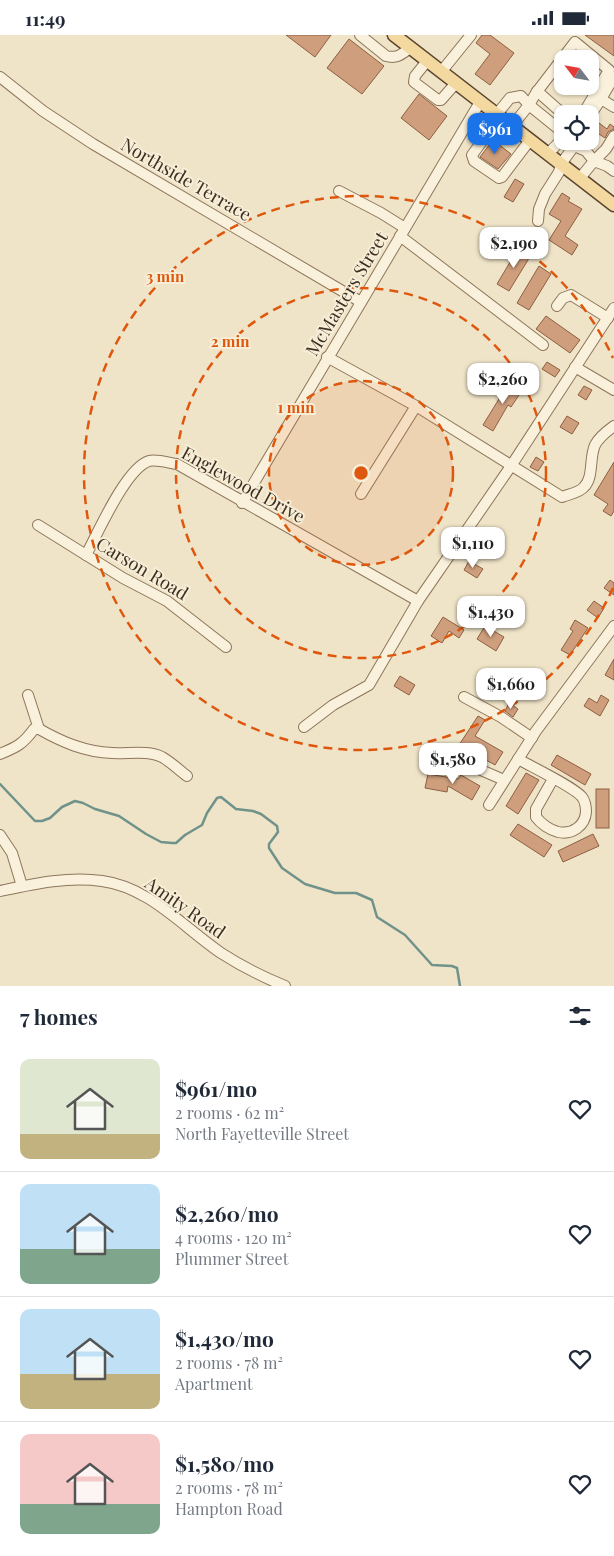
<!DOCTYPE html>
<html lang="en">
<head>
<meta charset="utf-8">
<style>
  body { margin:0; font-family:"Playfair Display",serif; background:#f6f6f7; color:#1f2937; height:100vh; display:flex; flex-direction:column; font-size:19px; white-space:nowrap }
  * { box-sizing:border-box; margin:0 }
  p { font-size:16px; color:#747a83 }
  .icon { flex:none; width:28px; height:28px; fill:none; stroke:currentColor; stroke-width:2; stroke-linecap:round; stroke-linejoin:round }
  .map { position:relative; height:951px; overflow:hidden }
  .sheet { display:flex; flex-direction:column; background:#fff; flex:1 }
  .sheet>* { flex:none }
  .needle { width:32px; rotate:301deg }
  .fabs { position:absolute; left:554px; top:15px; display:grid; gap:10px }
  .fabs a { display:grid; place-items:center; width:45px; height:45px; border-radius:10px; background:#fff; box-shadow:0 1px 4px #0004; font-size:25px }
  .price { position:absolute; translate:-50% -42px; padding:0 11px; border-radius:10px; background:#fff; color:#222; font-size:16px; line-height:32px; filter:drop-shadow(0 1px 2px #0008) }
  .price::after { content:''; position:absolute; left:50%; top:30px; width:15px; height:11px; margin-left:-8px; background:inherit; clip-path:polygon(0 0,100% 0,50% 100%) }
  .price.on { background:#1a73e8; color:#fff }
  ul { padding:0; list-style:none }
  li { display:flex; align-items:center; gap:15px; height:125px; padding:0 20px }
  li+li { border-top:1px solid #e0e1e3 }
  li span { display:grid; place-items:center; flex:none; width:140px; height:100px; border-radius:10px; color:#555 }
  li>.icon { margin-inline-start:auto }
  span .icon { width:60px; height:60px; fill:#fffc; stroke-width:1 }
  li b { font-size:21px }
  h2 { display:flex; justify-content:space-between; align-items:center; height:60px; padding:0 20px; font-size:21px }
  .status { display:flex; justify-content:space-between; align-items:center; height:35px; padding:0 25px; background:#fff; direction:ltr }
  .status svg { height:14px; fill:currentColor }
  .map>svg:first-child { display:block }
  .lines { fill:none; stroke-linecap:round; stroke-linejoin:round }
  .stream { stroke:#6f938a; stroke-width:2.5 }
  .building { fill:#cf9f7d; stroke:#8d5f41 }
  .minor-casing { stroke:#8d765c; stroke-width:12 }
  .major-casing { stroke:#5b4430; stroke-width:15 }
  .minor { stroke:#faf1dc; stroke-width:10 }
  .major { stroke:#f3d9a0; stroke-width:12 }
  .ring { fill:none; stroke:#df570d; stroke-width:2.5; stroke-dasharray:9 6 }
  .labels { text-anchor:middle; stroke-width:4; stroke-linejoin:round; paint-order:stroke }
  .street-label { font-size:18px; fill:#3d2e20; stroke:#f7eed8 }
  .centre { fill:#df570d; stroke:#f7eed8; stroke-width:2.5 }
  .ring-label { font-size:15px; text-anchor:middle; font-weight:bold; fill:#df570d; stroke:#f7eed8; stroke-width:4; stroke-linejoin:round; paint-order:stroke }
</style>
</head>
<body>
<div class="status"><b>11:49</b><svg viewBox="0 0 49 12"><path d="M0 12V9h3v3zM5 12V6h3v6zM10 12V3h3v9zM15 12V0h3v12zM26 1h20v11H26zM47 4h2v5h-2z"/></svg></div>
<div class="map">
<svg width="614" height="951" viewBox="0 0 614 951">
  <rect width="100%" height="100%" fill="#f0e4c8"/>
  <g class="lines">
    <!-- stream -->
    <polyline class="stream" points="0,749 35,786 42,786 50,783 62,772 75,766 83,768 95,774 119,781 146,799 161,807 172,808 176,808 185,800 202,790 207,778 217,763 221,762 236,774 253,776 261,779 277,791 278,797 269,809 269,813 282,833 305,849 335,858 356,858 372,865 377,882 405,900 432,930 452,931 457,933 460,951"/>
  </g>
  <!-- building -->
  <g class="building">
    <polygon points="286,0 331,0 315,22"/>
    <polygon points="482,0 490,0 514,18 490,50 475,39 490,19 476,8"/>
    <polygon points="585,0 614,0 614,21"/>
    <polygon points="349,4 384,31 362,59 327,33"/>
    <polygon points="419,59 447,81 429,105 401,83"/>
    <polygon points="595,85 607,94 610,89 614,92 614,94 608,97 605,103 590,93 591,88"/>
    <polygon points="493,105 511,119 498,134 480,122"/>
    <polygon points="515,144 524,149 513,167 504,162"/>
    <polygon points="562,158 570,163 568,166 582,174 565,201 578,210 572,220 549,205 561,186 549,179"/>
    <polygon points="519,212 531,220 509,256 497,249"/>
    <polygon points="539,231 551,239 529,275 517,268"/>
    <polygon points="546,281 580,305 570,318 536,294"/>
    <polygon points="547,327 560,335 555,342 542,334"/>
    <polygon points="510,346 523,354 511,372 508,370 493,396 483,390"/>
    <polygon points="584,351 592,355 586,365 578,360"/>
    <polygon points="567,381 579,388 572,399 560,392"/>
    <polygon points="536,422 544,427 538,436 530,432"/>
    <polygon points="614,427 614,476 611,481 603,476 608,469 594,460"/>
    <polygon points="489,497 498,503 490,515 481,510"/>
    <polygon points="469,526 483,534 477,543 464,535"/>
    <polygon points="610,545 614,548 614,560 604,553"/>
    <polygon points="482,564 488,568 485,573 490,576 486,581 476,575"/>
    <polygon points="594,566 604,573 598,583 587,575"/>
    <polygon points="443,582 464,595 459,603 449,596 442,608 431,601"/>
    <polygon points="575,585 588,593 570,620 561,615 573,596 570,594"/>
    <polygon points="485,591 504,602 496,616 477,604"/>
    <polygon points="614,624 614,645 605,640"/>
    <polygon points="400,641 415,650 409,660 394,651"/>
    <polygon points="601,660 609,665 600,681 584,671 589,663 597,668"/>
    <polygon points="509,668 518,674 513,682 505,676"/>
    <polygon points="478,681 485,685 475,701 503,717 495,730 459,710"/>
    <polygon points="557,720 591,739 585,750 551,730"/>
    <polygon points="526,738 539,745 518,779 506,771"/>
    <polygon points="428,739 458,744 461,740 480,751 472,765 448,751 447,757 425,753"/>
    <rect x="596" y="754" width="13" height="39"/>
    <polygon points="518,789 552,810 544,822 510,800"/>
    <polygon points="593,799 599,811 563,827 558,816"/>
  </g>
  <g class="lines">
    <!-- minor casing -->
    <g class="minor-casing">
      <g id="minor">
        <path d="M360 0 386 21C397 24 402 19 410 13"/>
        <polyline points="427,26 415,41 414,47 438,65 441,65 456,48"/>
        <polyline points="441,37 471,0"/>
        <polyline points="0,42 43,76 93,109 361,267"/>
        <polyline points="537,56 563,79"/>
        <polyline points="601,64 614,42"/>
        <polyline points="497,79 510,63 521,61 529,70 536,58 575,7 609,35 583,79"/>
        <polyline points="590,81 601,64 614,72"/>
        <polyline points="503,84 491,98 486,101 472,120 474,126 499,143 502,142 530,105"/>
        <polyline points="512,91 529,70 560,95 562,104"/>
        <polyline points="548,119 562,104"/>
        <polyline points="580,143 594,126 607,131 614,136"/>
        <polyline points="339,156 381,178 405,193"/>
        <polyline points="538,186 539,174 545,159 559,137 561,129 574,111 586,116 594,126 606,114 614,101"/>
        <polyline points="400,201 543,310"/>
        <polyline points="557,271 563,263 571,260 608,283"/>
        <path d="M327 322 416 371 562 462C569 459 579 458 584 452 594 442 589 423 595 410 599 402 607 396 614 391"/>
        <polyline points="575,332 614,355"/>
        <polyline points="361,459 416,371"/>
        <polyline points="242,468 480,67"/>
        <polyline points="38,490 123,543 167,566 226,612"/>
        <path d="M86 520C98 498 126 433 149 426 157 424 169 428 177 429L418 566"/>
        <polyline points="28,660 39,694"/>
        <polyline points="464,662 501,682 532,703"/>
        <polyline points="304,692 333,670 369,650 418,566 511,431 614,273"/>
        <path d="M0 719C17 712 23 709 34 694H39C62 707 85 717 112 718 128 719 148 715 162 722 171 727 179 735 187 741"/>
        <path d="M518 724C532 732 574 752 582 762 585 766 586 772 586 777 585 791 572 800 558 797 550 795 541 789 536 782V774L553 744"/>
        <polyline points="433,725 444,728 458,725 504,745"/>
        <polyline points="489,770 536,696 614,591"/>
        <polyline points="0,800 12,818 22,851"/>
        <path d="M0 856C33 849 68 841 102 846 149 852 183 892 221 918 241 931 263 942 285 951"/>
      </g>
    </g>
    <!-- major casing -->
    <g class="major-casing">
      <polyline id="major" points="394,0 614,170"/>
    </g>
    <!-- minor -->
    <use href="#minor" class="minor"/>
    <!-- major -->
    <use href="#major" class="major"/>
  </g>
  <!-- distance rings -->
  <circle cx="361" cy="438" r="92" fill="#df570d" fill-opacity=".12"/>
  <g class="ring">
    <circle cx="361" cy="438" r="92"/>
    <circle cx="361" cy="438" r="185"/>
    <path d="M613 553A277 277 0 1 1 613 323"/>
  </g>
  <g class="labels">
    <!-- street labels -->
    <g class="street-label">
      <text transform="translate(186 145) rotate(30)" y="6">Northside Terrace</text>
      <text transform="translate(347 259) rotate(-59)" y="6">McMasters Street</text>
      <text transform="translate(243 450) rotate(29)" y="6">Englewood Drive</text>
      <text transform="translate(142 534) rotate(31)" y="6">Carson Road</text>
      <text transform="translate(185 873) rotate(35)" y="6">Amity Road</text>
    </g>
  </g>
  <circle cx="361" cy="438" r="8" class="centre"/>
  <g class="ring-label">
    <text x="165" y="247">3 min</text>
    <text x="230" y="312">2 min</text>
    <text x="296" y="378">1 min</text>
  </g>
</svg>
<div class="fabs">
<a><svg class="needle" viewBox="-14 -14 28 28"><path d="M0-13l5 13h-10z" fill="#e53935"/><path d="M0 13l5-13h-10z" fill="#747a83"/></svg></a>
<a><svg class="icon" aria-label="locate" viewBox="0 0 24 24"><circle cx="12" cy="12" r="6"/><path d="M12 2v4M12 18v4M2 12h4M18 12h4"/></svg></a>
</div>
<b class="price on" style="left:495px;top:120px">$961</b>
<b class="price" style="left:514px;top:234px">$2,190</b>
<b class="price" style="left:503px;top:370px">$2,260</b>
<b class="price" style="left:473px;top:534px">$1,110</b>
<b class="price" style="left:491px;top:603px">$1,430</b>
<b class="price" style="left:511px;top:675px">$1,660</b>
<b class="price" style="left:453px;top:750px">$1,580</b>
</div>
<section class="sheet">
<h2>7 homes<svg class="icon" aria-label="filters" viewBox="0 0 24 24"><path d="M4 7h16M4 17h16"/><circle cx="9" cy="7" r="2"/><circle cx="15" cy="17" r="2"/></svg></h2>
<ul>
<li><span style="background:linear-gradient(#dfe7d0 75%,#c2b280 0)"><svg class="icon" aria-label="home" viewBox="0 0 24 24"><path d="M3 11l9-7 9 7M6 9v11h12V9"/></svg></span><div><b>$961/mo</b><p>2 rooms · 62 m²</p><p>North Fayetteville Street</p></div><svg class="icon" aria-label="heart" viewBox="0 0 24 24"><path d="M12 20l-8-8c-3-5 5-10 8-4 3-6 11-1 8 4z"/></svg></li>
<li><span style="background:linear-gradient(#bfe0f5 65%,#7fa58c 0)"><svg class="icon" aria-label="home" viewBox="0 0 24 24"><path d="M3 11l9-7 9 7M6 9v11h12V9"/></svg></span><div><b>$2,260/mo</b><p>4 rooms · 120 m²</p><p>Plummer Street</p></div><svg class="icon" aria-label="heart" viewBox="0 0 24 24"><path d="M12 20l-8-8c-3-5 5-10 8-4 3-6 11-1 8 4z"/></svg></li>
<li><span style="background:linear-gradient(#bfe0f5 65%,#c2b280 0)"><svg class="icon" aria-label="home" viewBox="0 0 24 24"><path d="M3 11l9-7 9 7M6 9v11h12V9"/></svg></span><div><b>$1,430/mo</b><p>2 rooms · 78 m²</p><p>Apartment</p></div><svg class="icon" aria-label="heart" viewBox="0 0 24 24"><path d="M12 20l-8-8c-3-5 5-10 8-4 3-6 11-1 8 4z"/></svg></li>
<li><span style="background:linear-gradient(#f6c9c9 70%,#7fa58c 0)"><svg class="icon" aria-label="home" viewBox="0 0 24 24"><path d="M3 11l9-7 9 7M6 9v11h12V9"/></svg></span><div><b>$1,580/mo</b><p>2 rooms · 78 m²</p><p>Hampton Road</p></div><svg class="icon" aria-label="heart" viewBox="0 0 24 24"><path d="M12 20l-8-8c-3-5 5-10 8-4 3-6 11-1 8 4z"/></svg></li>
</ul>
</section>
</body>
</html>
